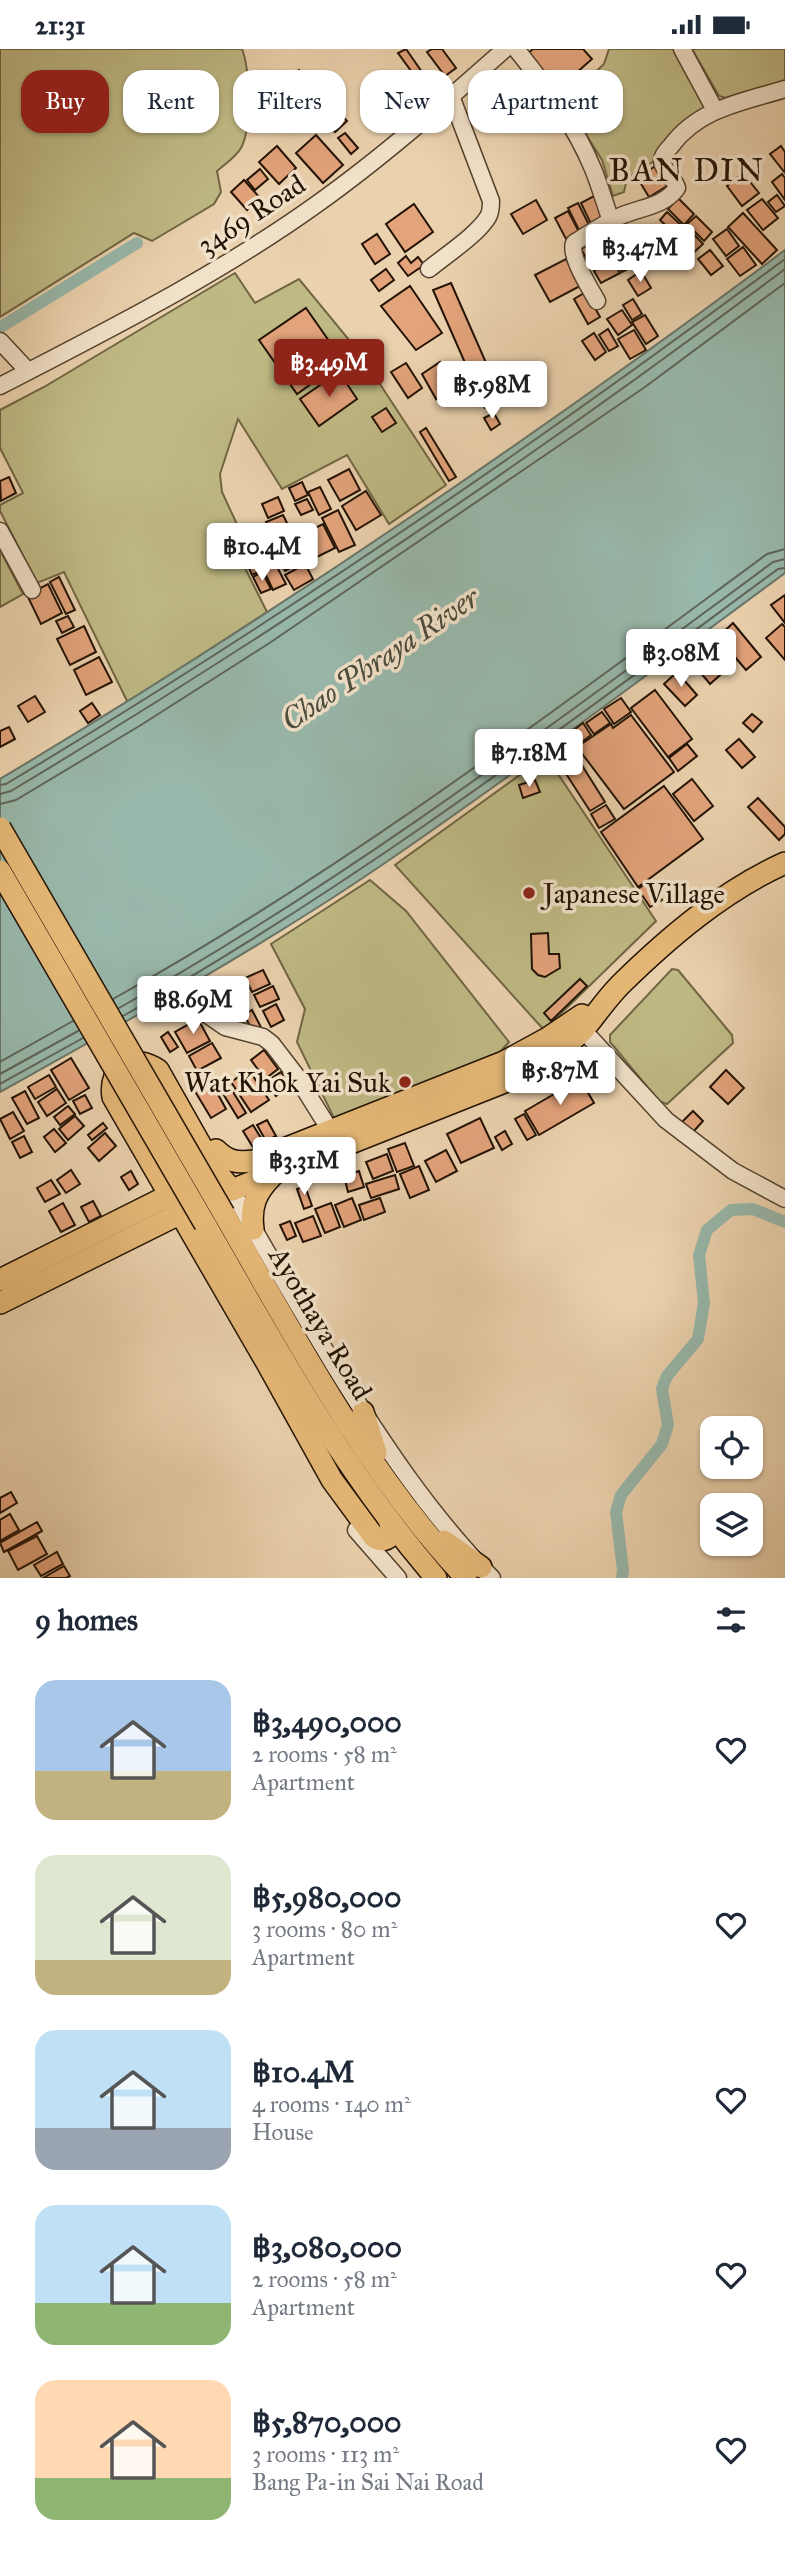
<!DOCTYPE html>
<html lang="en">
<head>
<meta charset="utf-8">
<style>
  body { margin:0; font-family:"IM FELL Great Primer",serif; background:#f6f6f7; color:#1f2937; height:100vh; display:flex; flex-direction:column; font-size:26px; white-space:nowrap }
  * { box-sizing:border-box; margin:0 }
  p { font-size:23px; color:#747a83 }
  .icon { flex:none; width:38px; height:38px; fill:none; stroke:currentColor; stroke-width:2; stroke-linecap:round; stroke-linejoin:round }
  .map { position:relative; height:1529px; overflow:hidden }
  .side { display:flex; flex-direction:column; background:#fff; flex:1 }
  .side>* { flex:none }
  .banner { position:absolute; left:21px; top:21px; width:744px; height:63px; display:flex; gap:14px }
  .controls { position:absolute; left:700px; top:1367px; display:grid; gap:14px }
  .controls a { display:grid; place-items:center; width:63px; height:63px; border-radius:14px; background:#fff; box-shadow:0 2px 5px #0004; font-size:35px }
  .price { position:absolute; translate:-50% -60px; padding:0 16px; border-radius:7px; background:#fff; color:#222; font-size:23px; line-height:46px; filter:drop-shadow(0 2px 4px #0008) }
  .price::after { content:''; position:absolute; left:50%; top:42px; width:21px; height:16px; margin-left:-10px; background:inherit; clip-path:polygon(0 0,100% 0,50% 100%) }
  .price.active { background:#8f2418; color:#fff }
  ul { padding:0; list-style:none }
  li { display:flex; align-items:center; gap:21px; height:175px; padding:0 35px }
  li span { display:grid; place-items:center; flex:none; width:196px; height:140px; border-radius:21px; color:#555 }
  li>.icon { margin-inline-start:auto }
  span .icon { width:84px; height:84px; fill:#fffc; stroke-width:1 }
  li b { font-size:30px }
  h2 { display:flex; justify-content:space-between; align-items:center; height:84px; padding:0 35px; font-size:30px }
  .tag { padding:0 24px; border-radius:21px; background:#fff; box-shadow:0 2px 5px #0004; font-size:24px; line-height:63px }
  .tag.active { background:#8f2418; color:#fff }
  .status { display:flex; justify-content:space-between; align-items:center; height:49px; padding:0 35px; background:#fff; direction:ltr }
  .status svg { height:19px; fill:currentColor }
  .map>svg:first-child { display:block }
  .green { fill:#bfba85; stroke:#706644; stroke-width:2 }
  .water { fill:#98b8ab; stroke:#697668; stroke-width:2 }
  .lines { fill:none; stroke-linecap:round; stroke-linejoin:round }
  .shore { stroke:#5d6558; stroke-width:2 }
  .canal { stroke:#98b8ab; stroke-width:12 }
  .building { fill:#e3a37b; stroke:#221204; stroke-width:2 }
  .minor-casing { stroke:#54422e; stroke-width:19 }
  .major-casing { stroke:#221204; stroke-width:24 }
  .minor { stroke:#f2e2ca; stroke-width:16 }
  .major { stroke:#e6b977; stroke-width:21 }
  .major-bridge-casing { stroke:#221204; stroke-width:24; stroke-linecap:butt }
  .major-bridge { stroke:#e6b977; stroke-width:21 }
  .poi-dot { fill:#8f2418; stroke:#f2e2ca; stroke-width:2.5 }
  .labels { text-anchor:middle; stroke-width:7; stroke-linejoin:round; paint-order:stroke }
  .street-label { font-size:28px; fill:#221204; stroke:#f2e2ca }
  .poi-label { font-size:28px; fill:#221204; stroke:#f2e2ca; text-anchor:start }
  .water-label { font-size:30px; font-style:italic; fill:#4b4c3e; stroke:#f2e2ca }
  .quarter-label { font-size:32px; letter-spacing:2px; fill:#221204; stroke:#f2e2ca }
</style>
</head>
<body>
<div class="status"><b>21:31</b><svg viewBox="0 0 49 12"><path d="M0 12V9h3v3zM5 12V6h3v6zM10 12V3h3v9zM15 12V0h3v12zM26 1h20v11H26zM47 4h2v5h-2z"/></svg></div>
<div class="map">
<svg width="785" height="1529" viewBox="0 0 785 1529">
  <rect width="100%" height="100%" fill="#ebd2ae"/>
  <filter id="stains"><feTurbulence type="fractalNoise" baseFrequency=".00286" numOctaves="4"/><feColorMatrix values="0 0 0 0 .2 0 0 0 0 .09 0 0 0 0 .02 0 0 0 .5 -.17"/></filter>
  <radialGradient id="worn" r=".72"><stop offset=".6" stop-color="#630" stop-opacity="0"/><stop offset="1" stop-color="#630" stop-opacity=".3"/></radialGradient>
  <!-- green -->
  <g class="green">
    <path d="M0 0H242C250 21 252 79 241 99 236 108 225 115 217 122L221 143 214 155 152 192 134 184 0 268Z"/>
    <polygon points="609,0 676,0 708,57 654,112 627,129 624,143 613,147 602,111 565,52 604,15"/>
    <polygon points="692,0 785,0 785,31 726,49 719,47"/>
    <polygon points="235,224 255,254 299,230 359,303 446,436 389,475 347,406 282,440 238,370 220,425 222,443 242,486 231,491 267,563 128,654 64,523 37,534 0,462 0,456 23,444 0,399 0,361 44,338"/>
    <polygon points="0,501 23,545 0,558"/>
    <polygon points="546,707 656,872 544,981 395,816"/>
    <polygon points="370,831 406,862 509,993 500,1003 335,1071 297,993 305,960 271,895"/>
    <polygon points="672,920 678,921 732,986 733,994 667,1055 659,1052 610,993 610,986"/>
  </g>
  <!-- water -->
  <path class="water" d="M785 201V524C652 622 519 722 382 816 259 900 129 971 0 1043V730C271 568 532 390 785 201Z"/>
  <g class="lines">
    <!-- shore -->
    <g class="shore">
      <path d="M0 736 6 735C275 574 534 397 785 210"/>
      <path d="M0 745 11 742C278 582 536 407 785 220"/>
      <polyline points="0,755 16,751 141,676 268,595 645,338 785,234"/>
      <path d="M113 950C344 821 554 662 767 505L785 500"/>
      <path d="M119 959C350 830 560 670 773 513L785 510"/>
      <path d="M123 967C354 837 565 677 778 520L785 519"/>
      <polyline points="0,1013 73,972"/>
      <polyline points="0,1025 78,982"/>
      <polyline points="0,1035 83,989"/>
    </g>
    <!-- canal -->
    <g class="canal">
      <polyline points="1,278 137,194"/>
      <polyline points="622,1529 623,1521 616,1463 621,1446 662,1395 668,1376 662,1340 667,1327 698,1290 704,1254 699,1206 707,1181 731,1161 753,1160 785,1173"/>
    </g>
  </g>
  <!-- building -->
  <g class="building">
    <polygon points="406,0 424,26 417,30 398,4"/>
    <polygon points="432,0 442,0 456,19 445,27 427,3"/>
    <polygon points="533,0 583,0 592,10 558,40 527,5"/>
    <polygon points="299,21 347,72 335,83 288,32"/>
    <polygon points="285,50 302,70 288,82 271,62"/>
    <polygon points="345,84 358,99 351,105 338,89"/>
    <polygon points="316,86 343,116 323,134 296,104"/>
    <polygon points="277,97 296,119 279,135 259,113"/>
    <polygon points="781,97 785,103 785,124 770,105"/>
    <polygon points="656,117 667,137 649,148 637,128"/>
    <polygon points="260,120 268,130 255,141 247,131"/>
    <polygon points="743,124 759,144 742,157 727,137"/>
    <polygon points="782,125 785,129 785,151 772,133"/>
    <polygon points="244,131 260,149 247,161 231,143"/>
    <polygon points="777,146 785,157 776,163 768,153"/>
    <polygon points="594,147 605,168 591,175 581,154"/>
    <polygon points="678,149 694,165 684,176 668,160"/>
    <polygon points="762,150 778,169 763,181 747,161"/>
    <polygon points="536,151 547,171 523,185 511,165"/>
    <polygon points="578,154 590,178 580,183 568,159"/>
    <polygon points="414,155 433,183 405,203 386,175"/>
    <polygon points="568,162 579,183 566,190 555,169"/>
    <polygon points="667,163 682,177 675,185 660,171"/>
    <polygon points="743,164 777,201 762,215 728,178"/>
    <polygon points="696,167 712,183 704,192 687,175"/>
    <polygon points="659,177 670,190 662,198 650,184"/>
    <polygon points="688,179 703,195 692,205 677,190"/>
    <polygon points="616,180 626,199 615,205 605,185"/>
    <polygon points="727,180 739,197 726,207 713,190"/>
    <polygon points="377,185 390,205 375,215 362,195"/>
    <polygon points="603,188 613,205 591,217 581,200"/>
    <polygon points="673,194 681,204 673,211 665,201"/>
    <polygon points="743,198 756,216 740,227 727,210"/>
    <polygon points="627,201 636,216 622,223 614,209"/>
    <polygon points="710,201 723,217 711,226 698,210"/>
    <polygon points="406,207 411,214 418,208 424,216 408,227 398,214"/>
    <polygon points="566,210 580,237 550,253 535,226"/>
    <polygon points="612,211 620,224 601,234 594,222"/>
    <polygon points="386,220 394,231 379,242 371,231"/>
    <polygon points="641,222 651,239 638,247 628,231"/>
    <polygon points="451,234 487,316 469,323 433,241"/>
    <polygon points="410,237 442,284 416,301 381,257"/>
    <polygon points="586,243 600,268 588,275 574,250"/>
    <polygon points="633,250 642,265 632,271 623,256"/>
    <polygon points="306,259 343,312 297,345 259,291"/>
    <polygon points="622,261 632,276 618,286 607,270"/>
    <polygon points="645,266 658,287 646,295 632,273"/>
    <polygon points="608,280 618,297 609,302 599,286"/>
    <polygon points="634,281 646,301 630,310 618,290"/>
    <polygon points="594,284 606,303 595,311 582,292"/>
    <polygon points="440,313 455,338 436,350 422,325"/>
    <polygon points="527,313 537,332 521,341 511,321"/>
    <polygon points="406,314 422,339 408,349 391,323"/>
    <polygon points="339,323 357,350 319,377 300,350"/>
    <polygon points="492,334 501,350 485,359 476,343"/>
    <polygon points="386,359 396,374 382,383 372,368"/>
    <polygon points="494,364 500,375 491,381 484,369"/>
    <polygon points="426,379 456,428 449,432 420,383"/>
    <polygon points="349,420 360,441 340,452 328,431"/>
    <polygon points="9,428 16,444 1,452 0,432"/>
    <polygon points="302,433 308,446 295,452 289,439"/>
    <polygon points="320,438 331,460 319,466 308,443"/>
    <polygon points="366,442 381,466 356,481 342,457"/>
    <polygon points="278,448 284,462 268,469 262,455"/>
    <polygon points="307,450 313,461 301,466 295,455"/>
    <polygon points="338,461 355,496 339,503 322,469"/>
    <polygon points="283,466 288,476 271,484 266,473"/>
    <polygon points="323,475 335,499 313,510 301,486"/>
    <polygon points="292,477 301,494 276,506 268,489"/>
    <polygon points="262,484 267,497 246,505 241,492"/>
    <polygon points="301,495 309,510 285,522 278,507"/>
    <polygon points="263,500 270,517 252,526 244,508"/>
    <polygon points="305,515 313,530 294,541 285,526"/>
    <polygon points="276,516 286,535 273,541 264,522"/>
    <polygon points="262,523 271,540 261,544 253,528"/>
    <polygon points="59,528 75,561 66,565 50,533"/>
    <polygon points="48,535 62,564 41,575 27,546"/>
    <polygon points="785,546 785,574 771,556"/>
    <polygon points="68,567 74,578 62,584 56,572"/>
    <polygon points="733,574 761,608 746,621 718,588"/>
    <polygon points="782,575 785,578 785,611 766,589"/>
    <polygon points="84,577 96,603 70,616 57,590"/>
    <polygon points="711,597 719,606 725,601 735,613 710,635 700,623 712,613 704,604"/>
    <polygon points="99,608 112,633 86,646 74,621"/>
    <polygon points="677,623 697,646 685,657 664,635"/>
    <polygon points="655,641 692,690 668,708 631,659"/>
    <polygon points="35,647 45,663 28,673 18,657"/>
    <polygon points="621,649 631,663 614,675 604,660"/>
    <polygon points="92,654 100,666 88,674 80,662"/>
    <polygon points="602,663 610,674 594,685 586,674"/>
    <polygon points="752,665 762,673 753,683 743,674"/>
    <polygon points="631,666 674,723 624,760 577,698 611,675 613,679"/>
    <polygon points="583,674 591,686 574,699 565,688"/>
    <polygon points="9,678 15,690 0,698 0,682"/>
    <polygon points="739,690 755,708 742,719 726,701"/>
    <polygon points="565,691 576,706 561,717 550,701"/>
    <polygon points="687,695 697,707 678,722 669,709"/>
    <polygon points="578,710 605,753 590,762 563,720"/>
    <polygon points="692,730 713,757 694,772 673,745"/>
    <polygon points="535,731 540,743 523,749 519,736"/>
    <polygon points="664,737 703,790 638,838 601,783"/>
    <polygon points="758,749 785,778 785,785 779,791 748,758"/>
    <polygon points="606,756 615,770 599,779 591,765"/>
    <polygon points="649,832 662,851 650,858 638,840"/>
    <polygon points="548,884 549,905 559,905 560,919 545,928 538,926 532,920 531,885"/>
    <polygon points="263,921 270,935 252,943 245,929"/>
    <polygon points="580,930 587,937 551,972 544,964"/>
    <polygon points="273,937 279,950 260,958 254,946"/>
    <polygon points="276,955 284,971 271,978 263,962"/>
    <polygon points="252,961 263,982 255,986 244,966"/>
    <polygon points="198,970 210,992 187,1004 175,983"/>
    <polygon points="168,983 178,998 170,1003 161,988"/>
    <polygon points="212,994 221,1009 197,1022 189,1007"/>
    <polygon points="264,1001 278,1020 265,1030 251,1011"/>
    <polygon points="71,1009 89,1039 69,1051 51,1021"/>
    <polygon points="249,1021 269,1051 251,1063 231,1033"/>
    <polygon points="726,1021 744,1039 728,1055 710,1038"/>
    <polygon points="281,1023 290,1037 276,1047 266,1033"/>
    <polygon points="49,1026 56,1038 35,1050 28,1038"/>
    <polygon points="209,1029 226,1060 211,1069 193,1039"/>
    <polygon points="580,1030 594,1054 539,1086 525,1062"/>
    <polygon points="230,1038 246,1064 238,1069 222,1043"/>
    <polygon points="57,1040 66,1054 47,1067 38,1053"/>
    <polygon points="25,1042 39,1069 27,1075 12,1049"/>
    <polygon points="85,1046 92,1059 80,1065 73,1052"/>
    <polygon points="68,1057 75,1065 60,1076 54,1068"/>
    <polygon points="693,1062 703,1072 693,1083 682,1073"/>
    <polygon points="13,1063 24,1082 10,1090 0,1070"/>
    <polygon points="524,1065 536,1086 527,1091 515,1070"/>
    <polygon points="75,1067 84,1077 68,1091 59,1080"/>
    <polygon points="480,1069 494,1099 461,1114 447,1085"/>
    <polygon points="267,1071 276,1087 266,1092 257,1076"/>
    <polygon points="103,1074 107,1079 92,1091 88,1086"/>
    <polygon points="253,1076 264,1094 254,1100 243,1082"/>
    <polygon points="54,1080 66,1094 55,1103 44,1088"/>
    <polygon points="505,1082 512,1095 502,1101 495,1088"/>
    <polygon points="105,1084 116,1097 99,1112 88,1099"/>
    <polygon points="24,1087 32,1103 20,1109 12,1093"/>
    <polygon points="405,1094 414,1117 397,1123 388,1100"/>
    <polygon points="446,1101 457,1122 436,1133 425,1112"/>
    <polygon points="387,1105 393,1122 373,1130 366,1113"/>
    <polygon points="419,1117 429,1141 410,1149 400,1125"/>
    <polygon points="71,1121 80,1135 66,1144 57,1131"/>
    <polygon points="131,1122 138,1135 129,1141 121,1128"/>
    <polygon points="359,1122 364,1138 348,1143 344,1127"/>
    <polygon points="395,1126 399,1140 371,1149 366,1135"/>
    <polygon points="51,1131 60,1145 45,1153 37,1139"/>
    <polygon points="305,1137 312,1157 304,1160 297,1140"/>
    <polygon points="352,1149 361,1171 344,1178 335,1156"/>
    <polygon points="380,1149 385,1163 364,1171 359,1156"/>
    <polygon points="93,1152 101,1167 89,1173 81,1158"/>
    <polygon points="63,1154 75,1176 61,1183 49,1162"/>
    <polygon points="331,1154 340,1178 325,1184 315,1160"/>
    <polygon points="313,1167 321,1187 303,1193 295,1174"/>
    <polygon points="290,1172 296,1187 287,1191 280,1176"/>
    <polygon points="11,1443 17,1454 0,1464 0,1449"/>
    <polygon points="10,1465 19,1481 0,1492 0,1471"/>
    <polygon points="37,1473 42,1482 4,1503 0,1494"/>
    <polygon points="37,1487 47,1505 18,1521 8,1502"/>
    <polygon points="57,1503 63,1515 41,1527 34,1516"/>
    <polygon points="64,1517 70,1527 66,1529 43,1529"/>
  </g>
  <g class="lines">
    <!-- minor casing -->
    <g class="minor-casing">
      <g id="minor">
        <path d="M516 0C546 37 575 76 593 120 600 137 605 155 611 172"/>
        <polyline points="682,0 715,61"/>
        <path d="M429 220C446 206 477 186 488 168 491 163 491 157 491 152L451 47"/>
        <path d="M597 252C590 239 569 207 574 194 590 184 606 173 623 166 643 158 664 157 677 139 675 130 661 119 662 111 662 106 668 100 671 97 699 59 743 53 785 40"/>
        <polyline points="0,292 28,322"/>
        <path d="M0 337C108 281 218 226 317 155 383 108 444 54 505 0"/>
        <polyline points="0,482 32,541"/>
        <polyline points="199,960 225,978 263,988 272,995 295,1025 330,1081"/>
        <polyline points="583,981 666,1071 733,1122 785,1150"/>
        <path d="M232 1141C264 1200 299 1258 334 1316 381 1392 429 1465 492 1529"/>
        <polyline points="356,1481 398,1529"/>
      </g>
    </g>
    <!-- major casing -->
    <g class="major-casing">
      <g id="major">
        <path d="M216 1101C228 1113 237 1114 254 1112L504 1013 548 989 582 966"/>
        <path d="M232 1141 214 1120 158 1021C134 1004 108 1018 113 1048L267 1314 332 1431 374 1488C381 1493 388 1491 392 1484L390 1474"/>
        <path d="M232 1141 512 1030C537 1016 563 1002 583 981 596 966 606 950 621 935 669 888 723 842 785 814"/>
        <path d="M224 1165C296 1290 366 1423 466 1529"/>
        <path d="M205 1175C276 1299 343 1421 436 1529"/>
        <path d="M253 1180C250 1157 256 1143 272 1127"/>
        <polyline points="0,1231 170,1146"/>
        <polyline points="0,1254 181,1164"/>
        <polyline points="363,1363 376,1404"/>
        <polyline points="444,1492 481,1518"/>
      </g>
    </g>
    <!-- minor -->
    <use href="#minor" class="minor"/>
    <!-- major -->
    <use href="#major" class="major"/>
    <!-- major-bridge casing -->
    <g class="major-bridge-casing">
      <g id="major-bridge">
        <polyline points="0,779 224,1165"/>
        <polyline points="0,822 205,1175"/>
      </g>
    </g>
    <!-- major-bridge -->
    <use href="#major-bridge" class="major-bridge"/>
  </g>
  <!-- markers -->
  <g class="poi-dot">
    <circle cx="529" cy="844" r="7"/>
    <circle cx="405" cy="1033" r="7"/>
  </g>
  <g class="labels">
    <!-- street labels -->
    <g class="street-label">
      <text transform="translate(251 165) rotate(-33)" y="10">3469 Road</text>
      <text transform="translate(321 1274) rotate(59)" y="10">Ayothaya Road</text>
    </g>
    <!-- poi labels -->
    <g class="poi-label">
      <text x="543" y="854">Japanese Village</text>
      <text x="391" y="1043" text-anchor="end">Wat Khok Yai Suk</text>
    </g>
    <!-- water labels -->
    <g class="water-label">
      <text transform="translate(380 610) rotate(-34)" y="10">Chao Phraya River</text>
    </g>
    <!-- quarter labels -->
    <g class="quarter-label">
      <text x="687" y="132">BAN DIN</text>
    </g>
  </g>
  <rect width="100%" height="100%" filter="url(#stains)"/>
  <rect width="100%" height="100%" fill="url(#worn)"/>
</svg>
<div class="controls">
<a><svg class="icon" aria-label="locate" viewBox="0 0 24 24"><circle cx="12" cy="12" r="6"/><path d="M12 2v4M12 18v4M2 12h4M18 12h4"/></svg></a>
<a><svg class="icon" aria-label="layers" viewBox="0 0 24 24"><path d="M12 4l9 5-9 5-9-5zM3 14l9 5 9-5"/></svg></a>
</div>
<b class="price" style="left:640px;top:235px">฿3.47M</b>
<b class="price active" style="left:329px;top:350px">฿3.49M</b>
<b class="price" style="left:492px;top:372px">฿5.98M</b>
<b class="price" style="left:262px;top:534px">฿10.4M</b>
<b class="price" style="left:681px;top:640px">฿3.08M</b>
<b class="price" style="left:529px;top:740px">฿7.18M</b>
<b class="price" style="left:193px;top:987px">฿8.69M</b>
<b class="price" style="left:560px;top:1058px">฿5.87M</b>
<b class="price" style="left:304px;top:1148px">฿3.31M</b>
<div class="banner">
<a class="tag active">Buy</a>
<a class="tag">Rent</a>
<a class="tag">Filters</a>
<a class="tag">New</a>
<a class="tag">Apartment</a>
</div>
</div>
<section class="side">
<h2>9 homes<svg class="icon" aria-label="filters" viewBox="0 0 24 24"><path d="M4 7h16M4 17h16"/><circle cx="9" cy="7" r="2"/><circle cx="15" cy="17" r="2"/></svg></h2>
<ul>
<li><span style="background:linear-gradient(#a9c7e8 65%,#c2b280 0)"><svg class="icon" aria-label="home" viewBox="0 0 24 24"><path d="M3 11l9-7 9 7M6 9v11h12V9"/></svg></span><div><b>฿3,490,000</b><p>2 rooms · 58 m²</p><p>Apartment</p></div><svg class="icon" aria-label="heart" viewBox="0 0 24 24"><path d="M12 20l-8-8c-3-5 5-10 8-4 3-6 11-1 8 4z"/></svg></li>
<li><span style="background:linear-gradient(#dfe7d0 75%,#c2b280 0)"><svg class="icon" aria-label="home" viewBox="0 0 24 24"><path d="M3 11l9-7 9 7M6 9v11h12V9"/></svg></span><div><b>฿5,980,000</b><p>3 rooms · 80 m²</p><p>Apartment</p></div><svg class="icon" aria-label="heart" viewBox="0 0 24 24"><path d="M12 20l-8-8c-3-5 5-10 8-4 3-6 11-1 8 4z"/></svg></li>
<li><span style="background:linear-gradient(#bfe0f5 70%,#9aa5b1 0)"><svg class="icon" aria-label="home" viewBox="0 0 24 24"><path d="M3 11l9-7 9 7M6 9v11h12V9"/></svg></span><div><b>฿10.4M</b><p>4 rooms · 140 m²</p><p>House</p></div><svg class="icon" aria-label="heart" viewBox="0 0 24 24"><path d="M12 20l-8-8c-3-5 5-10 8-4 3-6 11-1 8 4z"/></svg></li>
<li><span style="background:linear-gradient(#bfe0f5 70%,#8fb573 0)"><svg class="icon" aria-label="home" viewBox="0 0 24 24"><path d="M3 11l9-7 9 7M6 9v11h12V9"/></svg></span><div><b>฿3,080,000</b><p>2 rooms · 58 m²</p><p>Apartment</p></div><svg class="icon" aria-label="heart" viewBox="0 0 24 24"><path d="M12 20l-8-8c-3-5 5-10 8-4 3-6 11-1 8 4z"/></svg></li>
<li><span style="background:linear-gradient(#ffd9b3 70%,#8fb573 0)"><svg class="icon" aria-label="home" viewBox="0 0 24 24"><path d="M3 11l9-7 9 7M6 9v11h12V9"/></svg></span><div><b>฿5,870,000</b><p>3 rooms · 113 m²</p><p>Bang Pa-in Sai Nai Road</p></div><svg class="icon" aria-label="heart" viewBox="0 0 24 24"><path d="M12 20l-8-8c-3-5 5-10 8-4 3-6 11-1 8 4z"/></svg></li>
</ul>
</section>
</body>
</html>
